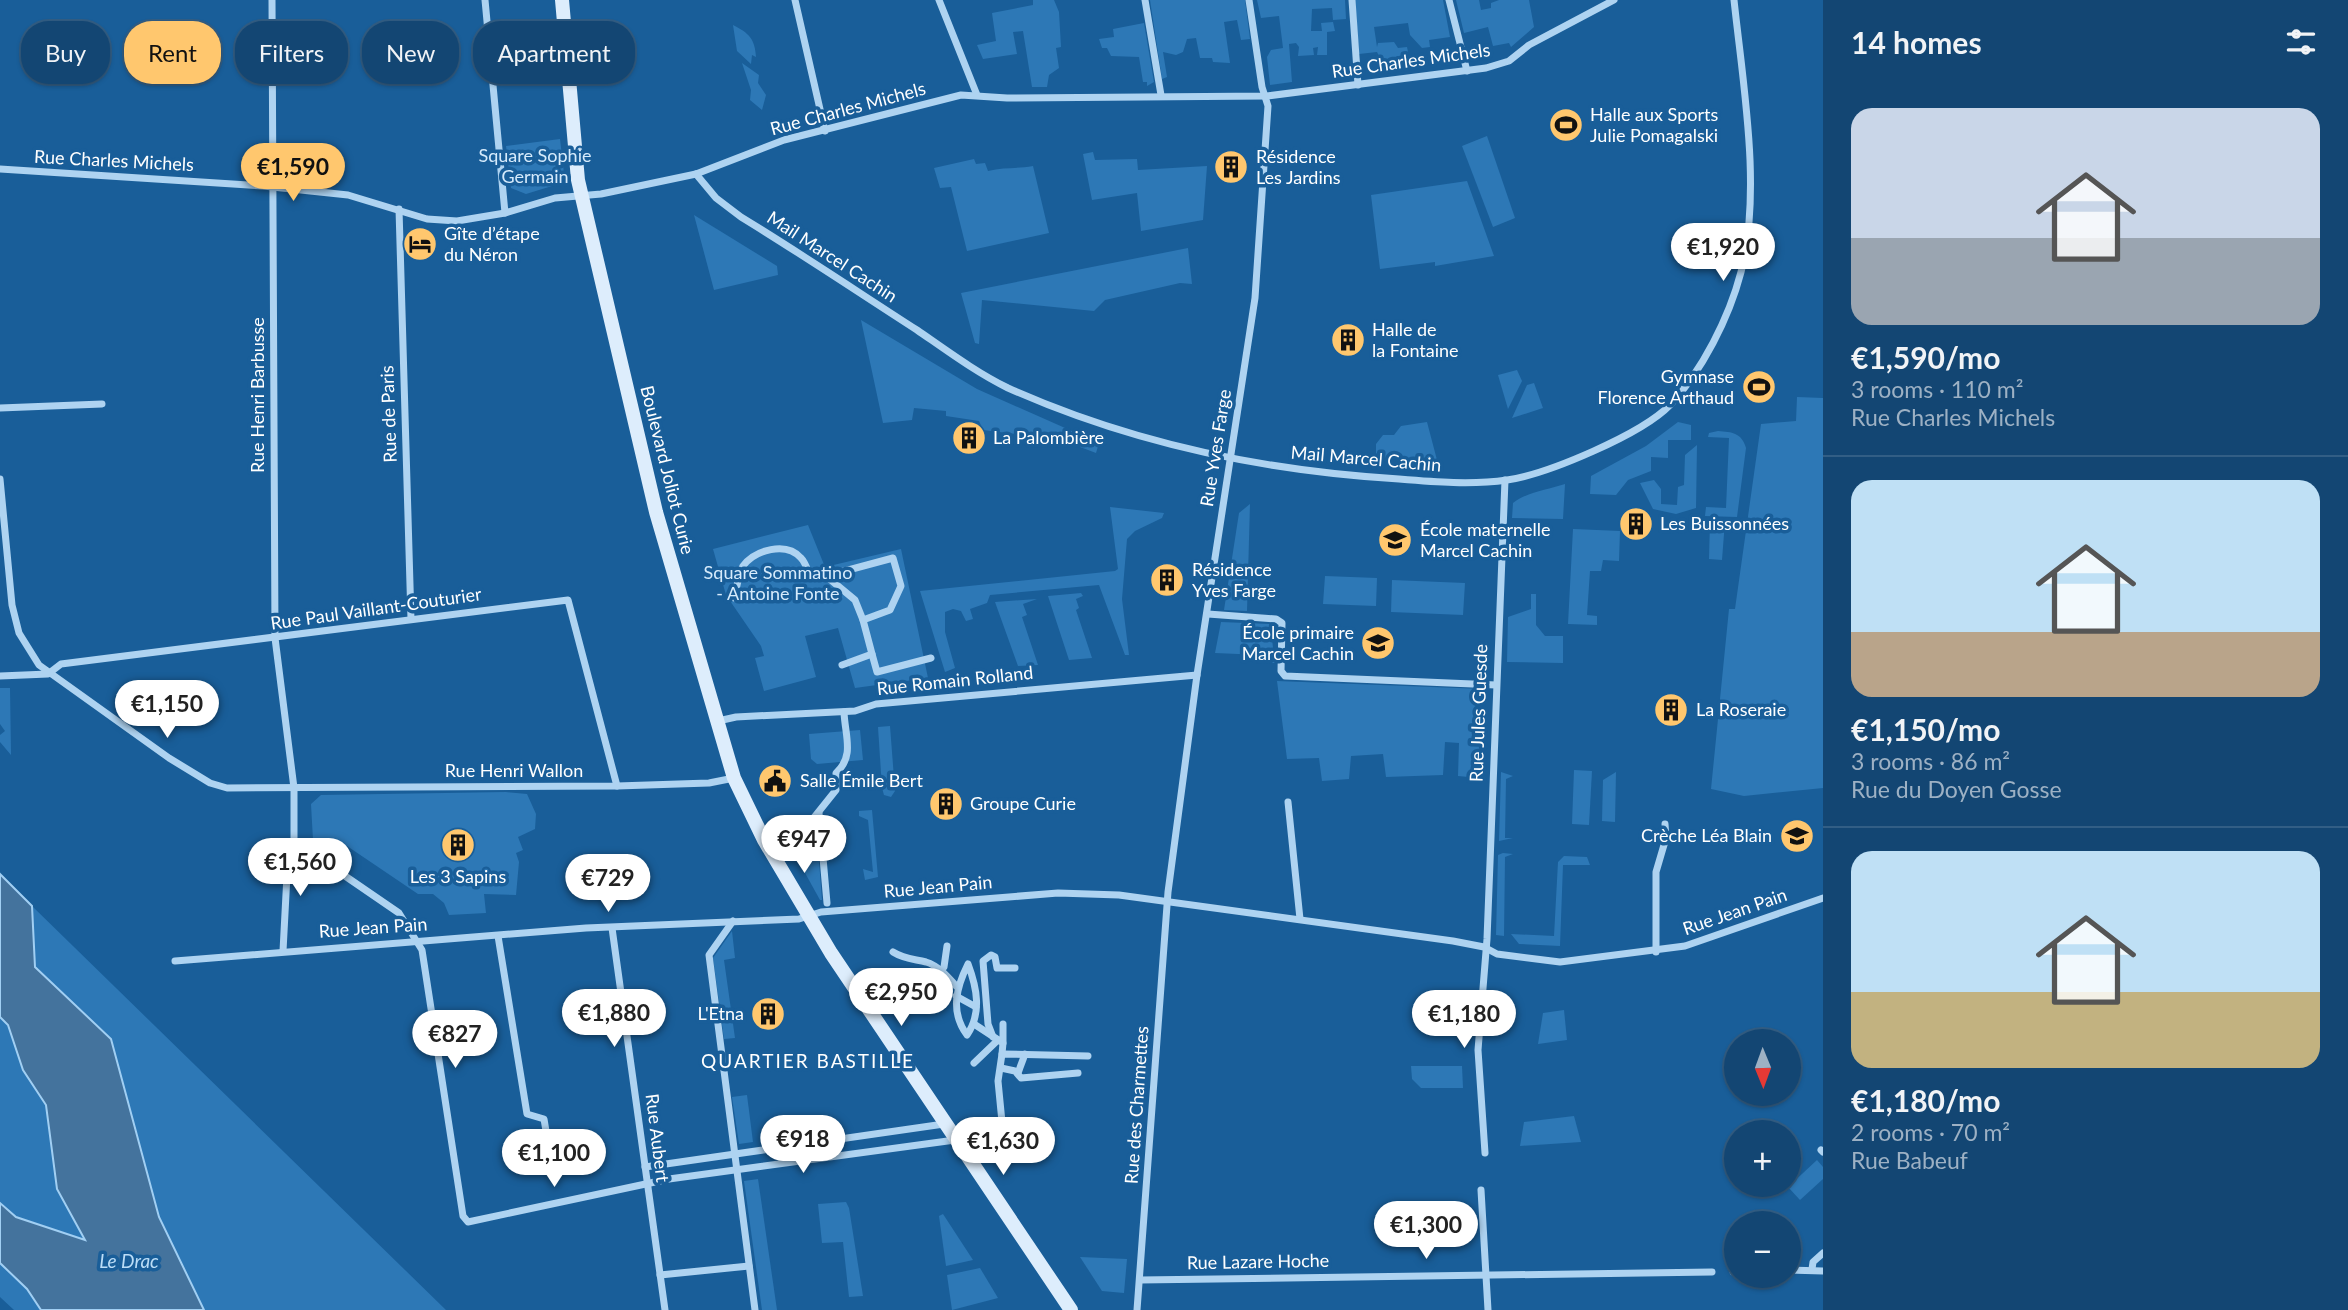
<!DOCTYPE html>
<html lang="en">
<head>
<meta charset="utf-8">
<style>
  body { margin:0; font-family:Lato,sans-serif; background:#1c4d78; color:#f1f3f6; height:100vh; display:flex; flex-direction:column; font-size:26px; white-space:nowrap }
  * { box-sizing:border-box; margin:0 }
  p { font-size:23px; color:#9db1c4 }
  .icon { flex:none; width:38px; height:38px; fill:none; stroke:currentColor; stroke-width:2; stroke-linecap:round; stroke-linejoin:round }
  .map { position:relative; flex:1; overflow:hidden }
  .details { display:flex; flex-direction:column; background:#134673; width:525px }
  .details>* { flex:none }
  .top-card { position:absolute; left:21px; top:21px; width:665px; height:63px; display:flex; gap:14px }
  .needle { width:46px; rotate:179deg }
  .fabs { position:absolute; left:1724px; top:1029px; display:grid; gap:14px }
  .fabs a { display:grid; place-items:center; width:77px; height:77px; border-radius:50%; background:#134673; box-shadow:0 2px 5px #0004,0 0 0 2px #325e85; font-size:35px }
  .price { position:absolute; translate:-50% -60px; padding:0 16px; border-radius:24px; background:#fff; color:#222; font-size:23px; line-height:46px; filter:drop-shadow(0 2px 4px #0008) }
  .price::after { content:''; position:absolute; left:50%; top:42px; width:21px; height:16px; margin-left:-10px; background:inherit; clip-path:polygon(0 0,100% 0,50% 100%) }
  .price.active { background:#ffc76e; color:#111 }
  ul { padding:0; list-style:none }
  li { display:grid; align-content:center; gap:14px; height:371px; padding:0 28px }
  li+li { border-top:2px solid #325e85 }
  li span { display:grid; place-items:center; height:217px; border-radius:21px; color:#555 }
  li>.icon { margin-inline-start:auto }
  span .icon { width:126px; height:126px; fill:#fffc; stroke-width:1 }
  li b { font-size:30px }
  h2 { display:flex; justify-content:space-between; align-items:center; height:84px; padding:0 28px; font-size:30px }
  .tag { padding:0 24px; border-radius:28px; background:#134673; box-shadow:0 2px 5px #0004,0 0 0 2px #325e85; font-size:24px; line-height:63px }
  .tag.active { background:#ffc76e; color:#111 }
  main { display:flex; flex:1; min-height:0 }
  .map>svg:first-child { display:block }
  .green { fill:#2d78b6 }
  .water { fill:#44739d; stroke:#a1cff3; stroke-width:2 }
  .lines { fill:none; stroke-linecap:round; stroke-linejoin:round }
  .street { stroke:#aed3f1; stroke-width:7 }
  .secondary { stroke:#ddedfc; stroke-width:14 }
  .labels { text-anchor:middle; stroke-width:7; stroke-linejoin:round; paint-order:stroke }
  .street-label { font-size:18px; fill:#fff; stroke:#195e99 }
  .poi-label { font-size:18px; fill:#fff; stroke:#195e99; text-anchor:start }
  .park-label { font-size:18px; fill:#d6ebfc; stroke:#195e99 }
  .neighbourhood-label { font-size:19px; letter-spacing:2px; fill:#fff; stroke:#195e99 }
  .water-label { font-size:19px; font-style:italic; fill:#bbddf7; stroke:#195e99 }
</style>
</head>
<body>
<main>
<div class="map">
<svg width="1823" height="1310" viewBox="0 0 1823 1310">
  <rect width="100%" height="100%" fill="#195e99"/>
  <!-- green -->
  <g class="green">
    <polygon points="1033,0 1054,0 1059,12 1061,47 1056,48 1059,68 1049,75 1047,87 1032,87 1023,31 1013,32 1017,54 983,59 977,45 996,41 992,13 1033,5"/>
    <polygon points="1150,0 1245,0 1250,39 1241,40 1237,20 1224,22 1230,63 1213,62 1212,58 1200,58 1196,38 1187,39 1183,52 1176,55 1163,52 1167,77 1162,79"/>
    <polygon points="1257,0 1345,0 1346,19 1333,20 1332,8 1312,9 1311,31 1322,31 1321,23 1333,22 1335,31 1327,32 1327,55 1317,55 1318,47 1313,48 1314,55 1298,56 1299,47 1296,43 1289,44 1292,82 1270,85 1267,57 1271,50 1283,48 1279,16 1261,18"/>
    <polygon points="1355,0 1443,0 1450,37 1429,40 1430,47 1422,48 1410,35 1408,23 1374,27 1377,47 1378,43 1394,42 1398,48 1407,47 1411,67 1397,69 1396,60 1382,62 1377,52 1359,54"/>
    <polygon points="1456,0 1479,0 1481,10 1491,8 1491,3 1499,0 1529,0 1534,27 1511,47 1509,43 1493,46 1488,27 1464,33"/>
    <polygon points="1144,23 1154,82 1147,86 1147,82 1143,82 1139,57 1111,56 1107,48 1102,48 1099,39 1114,37 1113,29"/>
    <path d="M733 25C749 33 755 39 756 57L752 55 751 64 737 51Z"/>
    <polygon points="742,63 759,75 758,83 766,95 762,110 750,100 751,90"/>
    <polygon points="1487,136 1515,218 1493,227 1462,146"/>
    <polygon points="560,139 565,182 526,194 511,188 506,146"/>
    <polygon points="1093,152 1095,160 1137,159 1138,170 1207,166 1203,220 1141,231 1137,193 1092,200 1083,154"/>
    <path d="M974 159 976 164 985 163 988 171C1004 167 1018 169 1033 166L1049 233 967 251 951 187 940 188 934 168Z"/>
    <polygon points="1467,181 1494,256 1435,266 1435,262 1380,269 1371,195"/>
    <polygon points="694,215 777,266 778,275 714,290"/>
    <polygon points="1188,248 1192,284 1180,283 1105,300 1094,311 982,300 979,344 975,343 961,293"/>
    <polygon points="861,320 977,389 1099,443 1096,453 1059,439 983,430 979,421 946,416 946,411 914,408 912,420 883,423"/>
    <polygon points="1517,370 1522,381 1508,409 1498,375"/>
    <polygon points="1534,383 1543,408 1512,418 1527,385"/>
    <polygon points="1797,397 1823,398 1823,788 1744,796 1711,789 1729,609 1735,609 1761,424 1796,421"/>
    <polygon points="1427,422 1437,460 1376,458 1376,444 1383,435 1394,435 1401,426"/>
    <polygon points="1678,422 1691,425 1691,440 1668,440 1668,458 1651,457 1651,471 1628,480 1616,495 1590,494 1591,476 1646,446"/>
    <path d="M1718 431C1732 432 1742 433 1746 448L1737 517 1705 516 1706 507 1726 508 1729 438 1708 437 1709 433Z"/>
    <polygon points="1697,445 1696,508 1676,514 1653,509 1640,483 1654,480 1661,489 1661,504 1677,505 1678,487 1684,485 1685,455"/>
    <path d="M1565 484 1563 519 1512 518 1513 503C1527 492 1547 490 1565 484Z"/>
    <polygon points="1250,504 1247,611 1224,610 1239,513"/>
    <polygon points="1110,507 1164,513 1162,518 1135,531 1127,539 1122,599 1129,655 1125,655 1099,585 990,595 987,603 970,609 973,619 966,621 961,611 953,609 945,612 945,632 955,668 945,672 920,591 1115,571 1118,569"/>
    <polygon points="1710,521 1725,521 1722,560 1709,559"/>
    <polygon points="808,525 825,567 901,549 928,678 855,688 838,628 805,636 816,677 764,691 755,658 764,656 761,646 726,595 713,549"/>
    <polygon points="1573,529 1620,531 1619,561 1603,560 1601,571 1590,571 1587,615 1597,616 1597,625 1568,624"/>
    <polygon points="1325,576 1377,578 1376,606 1323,604"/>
    <polygon points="1392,580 1465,583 1463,615 1391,612"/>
    <polygon points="1081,593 1083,596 1076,599 1079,608 1076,610 1092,658 1069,660 1048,596"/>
    <polygon points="1531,594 1536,594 1536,625 1545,636 1563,636 1563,663 1507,662 1508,617 1531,609"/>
    <polygon points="1037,599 1023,604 1027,615 1022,617 1038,665 1018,666 995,602"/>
    <polygon points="1221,622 1270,624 1275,663 1261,663 1261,655 1215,653"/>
    <polygon points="1277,681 1483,689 1479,778 1458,776 1459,743 1445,742 1443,775 1386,777 1383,754 1351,756 1349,779 1322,781 1319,758 1287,759"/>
    <polygon points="0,688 10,688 11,755 0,742 0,735 5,731 0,724"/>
    <polygon points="890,726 895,791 891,797 884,795 882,788 878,727"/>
    <polygon points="860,730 863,760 817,764 811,759 809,734"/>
    <polygon points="1574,770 1592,771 1589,825 1572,824"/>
    <polygon points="1501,772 1513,776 1506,779 1505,838 1513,838 1499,841"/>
    <polygon points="1616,772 1615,822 1602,821 1603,780"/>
    <polygon points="506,792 527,794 536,814 535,829 518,837 523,850 516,853 519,862 516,895 484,894 486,913 449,915 444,903 433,894 418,894 347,846 337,860 313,840 311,804 321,795"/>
    <polygon points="872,810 878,877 865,880 863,869 873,872 868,820 859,816 859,811"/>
    <polygon points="816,822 822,900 820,900 794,853"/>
    <polygon points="1503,853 1513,854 1505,857 1504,936 1496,935 1498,855"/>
    <polygon points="1564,856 1587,857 1590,865 1563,865 1560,946 1519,944 1511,934 1554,936 1558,862"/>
    <polygon points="32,906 446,1310 204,1310 159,1217 111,1039 35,967"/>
    <polygon points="732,931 735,958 724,960 735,1038 724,1039 713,958"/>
    <polygon points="1564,1010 1567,1040 1538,1044 1543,1013"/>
    <polygon points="0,1017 8,1025 23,1070 46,1105 57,1189 85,1241 16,1217 0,1203"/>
    <polygon points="1411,1066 1462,1066 1463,1088 1421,1088 1412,1079"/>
    <polygon points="747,1095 753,1142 739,1144 732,1097"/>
    <polygon points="1574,1116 1581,1142 1520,1146 1524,1122"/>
    <polygon points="1817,1160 1823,1167 1823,1179 1800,1200 1788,1187"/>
    <polygon points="758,1179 777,1310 762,1310 744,1181"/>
    <polygon points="846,1202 849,1208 863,1296 849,1297 843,1242 822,1243 818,1204"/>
    <polygon points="943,1214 973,1260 946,1266 939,1216"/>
    <polygon points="1080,1257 1127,1259 1124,1293 1102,1291"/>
    <polygon points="0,1263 27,1289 41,1310 14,1310 0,1297"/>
    <polygon points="980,1268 998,1298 952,1310 947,1275"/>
  </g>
  <!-- water -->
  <polygon class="water" points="0,874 32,906 35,967 111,1039 159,1217 204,1310 41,1310 27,1289 0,1263 0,1203 16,1217 85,1240 57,1189 46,1105 23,1070 8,1025 0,1017"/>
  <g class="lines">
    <!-- street -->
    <g class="street">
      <polyline points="272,0 275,638 294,788 294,841 288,856 283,951"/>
      <polyline points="485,0 505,213"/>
      <polyline points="795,0 825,131"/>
      <polyline points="939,0 977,95"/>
      <polyline points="1145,0 1161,95"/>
      <polyline points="1352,0 1358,85"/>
      <polyline points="1449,0 1467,71"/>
      <polyline points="0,169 263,186 348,195 427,219 457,221 505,213 555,198 601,194 696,174 784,140 961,95 1007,98 1267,96 1486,68 1509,61 1529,45 1614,0"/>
      <path d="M696 174 716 198 741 217C800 253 858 292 917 330 946 350 977 373 1008 388 1131 443 1265 471 1399 479 1435 482 1472 485 1507 480 1548 474 1642 434 1670 405 1702 371 1729 318 1741 272 1762 190 1743 85 1734 0"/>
      <polyline points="399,209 411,619"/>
      <polyline points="0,408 102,404"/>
      <polyline points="0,479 12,605 19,633 39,665 169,758 210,783 227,788 617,786 709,783 734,778"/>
      <polyline points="820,576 826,576 855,600 863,620"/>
      <polyline points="826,576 893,558 901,586 890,610 863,620 872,654 842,665"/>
      <path d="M734 598C737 588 738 575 743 566 755 550 786 541 801 558 806 563 808 572 811 578"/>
      <polyline points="1208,614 1276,619 1282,623 1281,671 1285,676 1496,685"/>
      <polyline points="872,654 877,672 931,658"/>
      <polyline points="0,676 48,674 61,664 568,600 617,786"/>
      <polyline points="718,721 736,717 855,711 876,704 1197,675"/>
      <polyline points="1288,802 1300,919"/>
      <polyline points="819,813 827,903"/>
      <polyline points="294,841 399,913 422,950 463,1216 468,1222 669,1179 955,1140"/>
      <path d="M788 850 836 790V773C855 756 845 736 844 712"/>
      <polyline points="733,921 709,955 755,1310"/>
      <polyline points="612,928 665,1310"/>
      <polyline points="498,936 527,1114 544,1119 547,1137"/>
      <path d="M893 952C904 959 914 959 926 962 939 966 948 977 957 987"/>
      <polyline points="1656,952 1656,872 1666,838 1665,824"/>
      <polyline points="175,961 586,928 799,919 821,912 1058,893 1119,895 1453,941 1484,947 1497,954 1560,962 1685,946 1823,898"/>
      <path d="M968 964C977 988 982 1013 967 1035 950 1012 956 988 968 964Z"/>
      <polyline points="927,987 944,967 947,946"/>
      <polyline points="956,996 976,1007"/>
      <polyline points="974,1024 1003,1043 1002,1054"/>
      <polyline points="993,1037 988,1024 983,961 991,955 995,957 997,968 1015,968"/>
      <polyline points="1003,1043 1003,1024"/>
      <polyline points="974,1063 998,1040"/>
      <polyline points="1001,1068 1015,1071 1021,1078 1078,1073"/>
      <polyline points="1018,1073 1025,1054"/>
      <polyline points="1002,1122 998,1081 1002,1054 1088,1056"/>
      <polyline points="1821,1150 1823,1152"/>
      <polyline points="1485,1153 1478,1050 1487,939 1505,480"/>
      <polyline points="645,1167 944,1124"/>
      <polyline points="1481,1190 1488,1310"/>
      <polyline points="1812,1269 1813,1262 1823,1253"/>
      <polyline points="1788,1270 1823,1271"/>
      <polyline points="1733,1272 1736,1271"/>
      <polyline points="660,1275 749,1266"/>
      <polyline points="1140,1280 1712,1272"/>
      <polyline points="1137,1310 1168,892 1197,675 1255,298 1268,106 1262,87 1249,0"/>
    </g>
    <!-- secondary -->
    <polyline class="secondary" points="562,0 578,180 656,512 734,778 764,840 831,953 1071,1310"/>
  </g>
  <!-- icons -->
  <defs>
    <g id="stadium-disc" transform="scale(1.75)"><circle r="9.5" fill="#ffc76e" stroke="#195e99"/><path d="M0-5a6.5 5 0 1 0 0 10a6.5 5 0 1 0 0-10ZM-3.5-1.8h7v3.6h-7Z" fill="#111"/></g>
    <g id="building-disc" transform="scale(1.75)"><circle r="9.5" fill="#ffc76e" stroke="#195e99"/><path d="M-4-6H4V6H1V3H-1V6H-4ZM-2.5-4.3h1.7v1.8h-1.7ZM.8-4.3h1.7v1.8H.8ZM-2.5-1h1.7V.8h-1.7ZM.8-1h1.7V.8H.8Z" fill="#111"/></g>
    <g id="hotel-disc" transform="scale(1.75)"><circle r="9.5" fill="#ffc76e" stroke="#195e99"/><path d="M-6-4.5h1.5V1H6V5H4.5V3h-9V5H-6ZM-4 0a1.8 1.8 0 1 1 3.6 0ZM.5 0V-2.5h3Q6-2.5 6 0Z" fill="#111"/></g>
    <g id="school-disc" transform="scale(1.75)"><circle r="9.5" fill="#ffc76e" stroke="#195e99"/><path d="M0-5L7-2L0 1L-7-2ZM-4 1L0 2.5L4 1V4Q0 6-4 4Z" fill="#111"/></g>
    <g id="civic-disc" transform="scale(1.75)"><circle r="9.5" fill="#ffc76e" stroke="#195e99"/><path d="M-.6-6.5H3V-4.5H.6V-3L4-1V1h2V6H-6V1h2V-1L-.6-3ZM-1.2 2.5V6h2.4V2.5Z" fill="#111"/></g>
  </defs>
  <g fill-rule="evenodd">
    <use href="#stadium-disc" x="1566" y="125"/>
    <use href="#building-disc" x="1231" y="167"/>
    <use href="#hotel-disc" x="420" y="244"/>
    <use href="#building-disc" x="1348" y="340"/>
    <use href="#stadium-disc" x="1759" y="387"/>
    <use href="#building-disc" x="969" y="438"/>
    <use href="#building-disc" x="1636" y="524"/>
    <use href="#school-disc" x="1395" y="540"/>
    <use href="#building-disc" x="1167" y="580"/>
    <use href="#school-disc" x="1378" y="643"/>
    <use href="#building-disc" x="1671" y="710"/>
    <use href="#civic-disc" x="775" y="781"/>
    <use href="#building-disc" x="946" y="804"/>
    <use href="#school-disc" x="1797" y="836"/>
    <use href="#building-disc" x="458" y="845"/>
    <use href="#building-disc" x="768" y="1014"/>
  </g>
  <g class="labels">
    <!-- street labels -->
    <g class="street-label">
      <text transform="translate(1411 61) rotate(-8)" y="6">Rue Charles Michels</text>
      <text transform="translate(848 109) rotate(-15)" y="6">Rue Charles Michels</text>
      <text transform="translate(114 161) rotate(3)" y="6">Rue Charles Michels</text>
      <text transform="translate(832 257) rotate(33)" y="6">Mail Marcel Cachin</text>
      <text transform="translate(258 395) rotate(-90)" y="6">Rue Henri Barbusse</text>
      <text transform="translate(389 414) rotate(-92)" y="6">Rue de Paris</text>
      <text transform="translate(1216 448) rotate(-81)" y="6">Rue Yves Farge</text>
      <text transform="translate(1366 459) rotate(5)" y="6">Mail Marcel Cachin</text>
      <text transform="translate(667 470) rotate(76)" y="6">Boulevard Joliot Curie</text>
      <text transform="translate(376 609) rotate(-8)" y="6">Rue Paul Vaillant-Couturier</text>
      <text transform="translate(955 681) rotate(-6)" y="6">Rue Romain Rolland</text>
      <text transform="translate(1479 713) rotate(-88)" y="6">Rue Jules Guesde</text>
      <text x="514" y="777">Rue Henri Wallon</text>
      <text transform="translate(938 887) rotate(-5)" y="6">Rue Jean Pain</text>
      <text transform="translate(1735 912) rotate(-19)" y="6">Rue Jean Pain</text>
      <text transform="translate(373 928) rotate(-4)" y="6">Rue Jean Pain</text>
      <text transform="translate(1137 1105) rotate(-86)" y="6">Rue des Charmettes</text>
      <text transform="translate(657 1138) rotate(83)" y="6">Rue Aubert</text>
      <text transform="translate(1258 1262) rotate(-1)" y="6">Rue Lazare Hoche</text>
    </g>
    <!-- poi labels -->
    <g class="poi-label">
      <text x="1590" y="121">Halle aux Sports<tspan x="1590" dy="21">Julie Pomagalski</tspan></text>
      <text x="1256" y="163">Résidence<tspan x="1256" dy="21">Les Jardins</tspan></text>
      <text x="444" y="240">Gîte d’étape<tspan x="444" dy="21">du Néron</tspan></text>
      <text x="1372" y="336">Halle de<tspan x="1372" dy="21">la Fontaine</tspan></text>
      <text x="1734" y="383" text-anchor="end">Gymnase<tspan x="1734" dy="21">Florence Arthaud</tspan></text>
      <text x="993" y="444">La Palombière</text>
      <text x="1660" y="530">Les Buissonnées</text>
      <text x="1420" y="536">École maternelle<tspan x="1420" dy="21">Marcel Cachin</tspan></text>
      <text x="1192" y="576">Résidence<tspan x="1192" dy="21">Yves Farge</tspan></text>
      <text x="1354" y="639" text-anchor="end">École primaire<tspan x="1354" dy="21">Marcel Cachin</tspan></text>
      <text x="1696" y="716">La Roseraie</text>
      <text x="800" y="787">Salle Émile Bert</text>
      <text x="970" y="810">Groupe Curie</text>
      <text x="1772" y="842" text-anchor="end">Crèche Léa Blain</text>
      <text x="458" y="883" text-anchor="middle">Les 3 Sapins</text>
      <text x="744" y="1020" text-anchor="end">L'Etna</text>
    </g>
    <!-- park labels -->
    <g class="park-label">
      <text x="535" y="162">Square Sophie<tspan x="535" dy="21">Germain</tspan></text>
      <text x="778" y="579">Square Sommatino<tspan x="778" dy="21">- Antoine Fonte</tspan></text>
    </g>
    <!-- neighbourhood labels -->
    <g class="neighbourhood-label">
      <text x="808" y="1068">QUARTIER BASTILLE</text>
    </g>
    <!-- water labels -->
    <g class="water-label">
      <text x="129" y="1268">Le Drac</text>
    </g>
  </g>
</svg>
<div class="fabs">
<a><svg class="needle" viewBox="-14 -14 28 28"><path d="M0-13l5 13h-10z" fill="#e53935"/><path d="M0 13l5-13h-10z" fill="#9db1c4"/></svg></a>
<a>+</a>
<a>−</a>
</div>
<b class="price active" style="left:293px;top:203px">€1,590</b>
<b class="price" style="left:1723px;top:283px">€1,920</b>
<b class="price" style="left:167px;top:740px">€1,150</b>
<b class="price" style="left:804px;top:875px">€947</b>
<b class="price" style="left:300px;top:898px">€1,560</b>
<b class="price" style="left:608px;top:914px">€729</b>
<b class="price" style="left:901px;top:1028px">€2,950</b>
<b class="price" style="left:614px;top:1049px">€1,880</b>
<b class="price" style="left:1464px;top:1050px">€1,180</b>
<b class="price" style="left:455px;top:1070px">€827</b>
<b class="price" style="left:803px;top:1175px">€918</b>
<b class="price" style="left:1003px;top:1177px">€1,630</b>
<b class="price" style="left:554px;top:1189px">€1,100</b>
<b class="price" style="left:1426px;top:1261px">€1,300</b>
<div class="top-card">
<a class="tag">Buy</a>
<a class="tag active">Rent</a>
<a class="tag">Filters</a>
<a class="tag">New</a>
<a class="tag">Apartment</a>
</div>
</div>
<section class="details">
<h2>14 homes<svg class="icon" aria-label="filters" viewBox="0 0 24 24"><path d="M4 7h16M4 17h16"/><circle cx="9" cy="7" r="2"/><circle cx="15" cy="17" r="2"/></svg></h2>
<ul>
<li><span style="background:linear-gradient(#c9d6e8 60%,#9aa5b1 0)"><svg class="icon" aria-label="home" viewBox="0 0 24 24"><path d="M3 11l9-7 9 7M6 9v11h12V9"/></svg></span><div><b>€1,590/mo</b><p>3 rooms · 110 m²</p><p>Rue Charles Michels</p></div></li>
<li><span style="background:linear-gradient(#bfe0f5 70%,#b9a48a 0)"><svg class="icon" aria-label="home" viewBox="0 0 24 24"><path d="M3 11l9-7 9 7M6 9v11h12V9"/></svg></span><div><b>€1,150/mo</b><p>3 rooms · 86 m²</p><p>Rue du Doyen Gosse</p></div></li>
<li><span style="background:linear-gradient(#bfe0f5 65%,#c2b280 0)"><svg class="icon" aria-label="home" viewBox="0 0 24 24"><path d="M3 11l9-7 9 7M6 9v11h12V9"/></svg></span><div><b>€1,180/mo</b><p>2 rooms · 70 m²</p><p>Rue Babeuf</p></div></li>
</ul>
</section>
</main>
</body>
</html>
